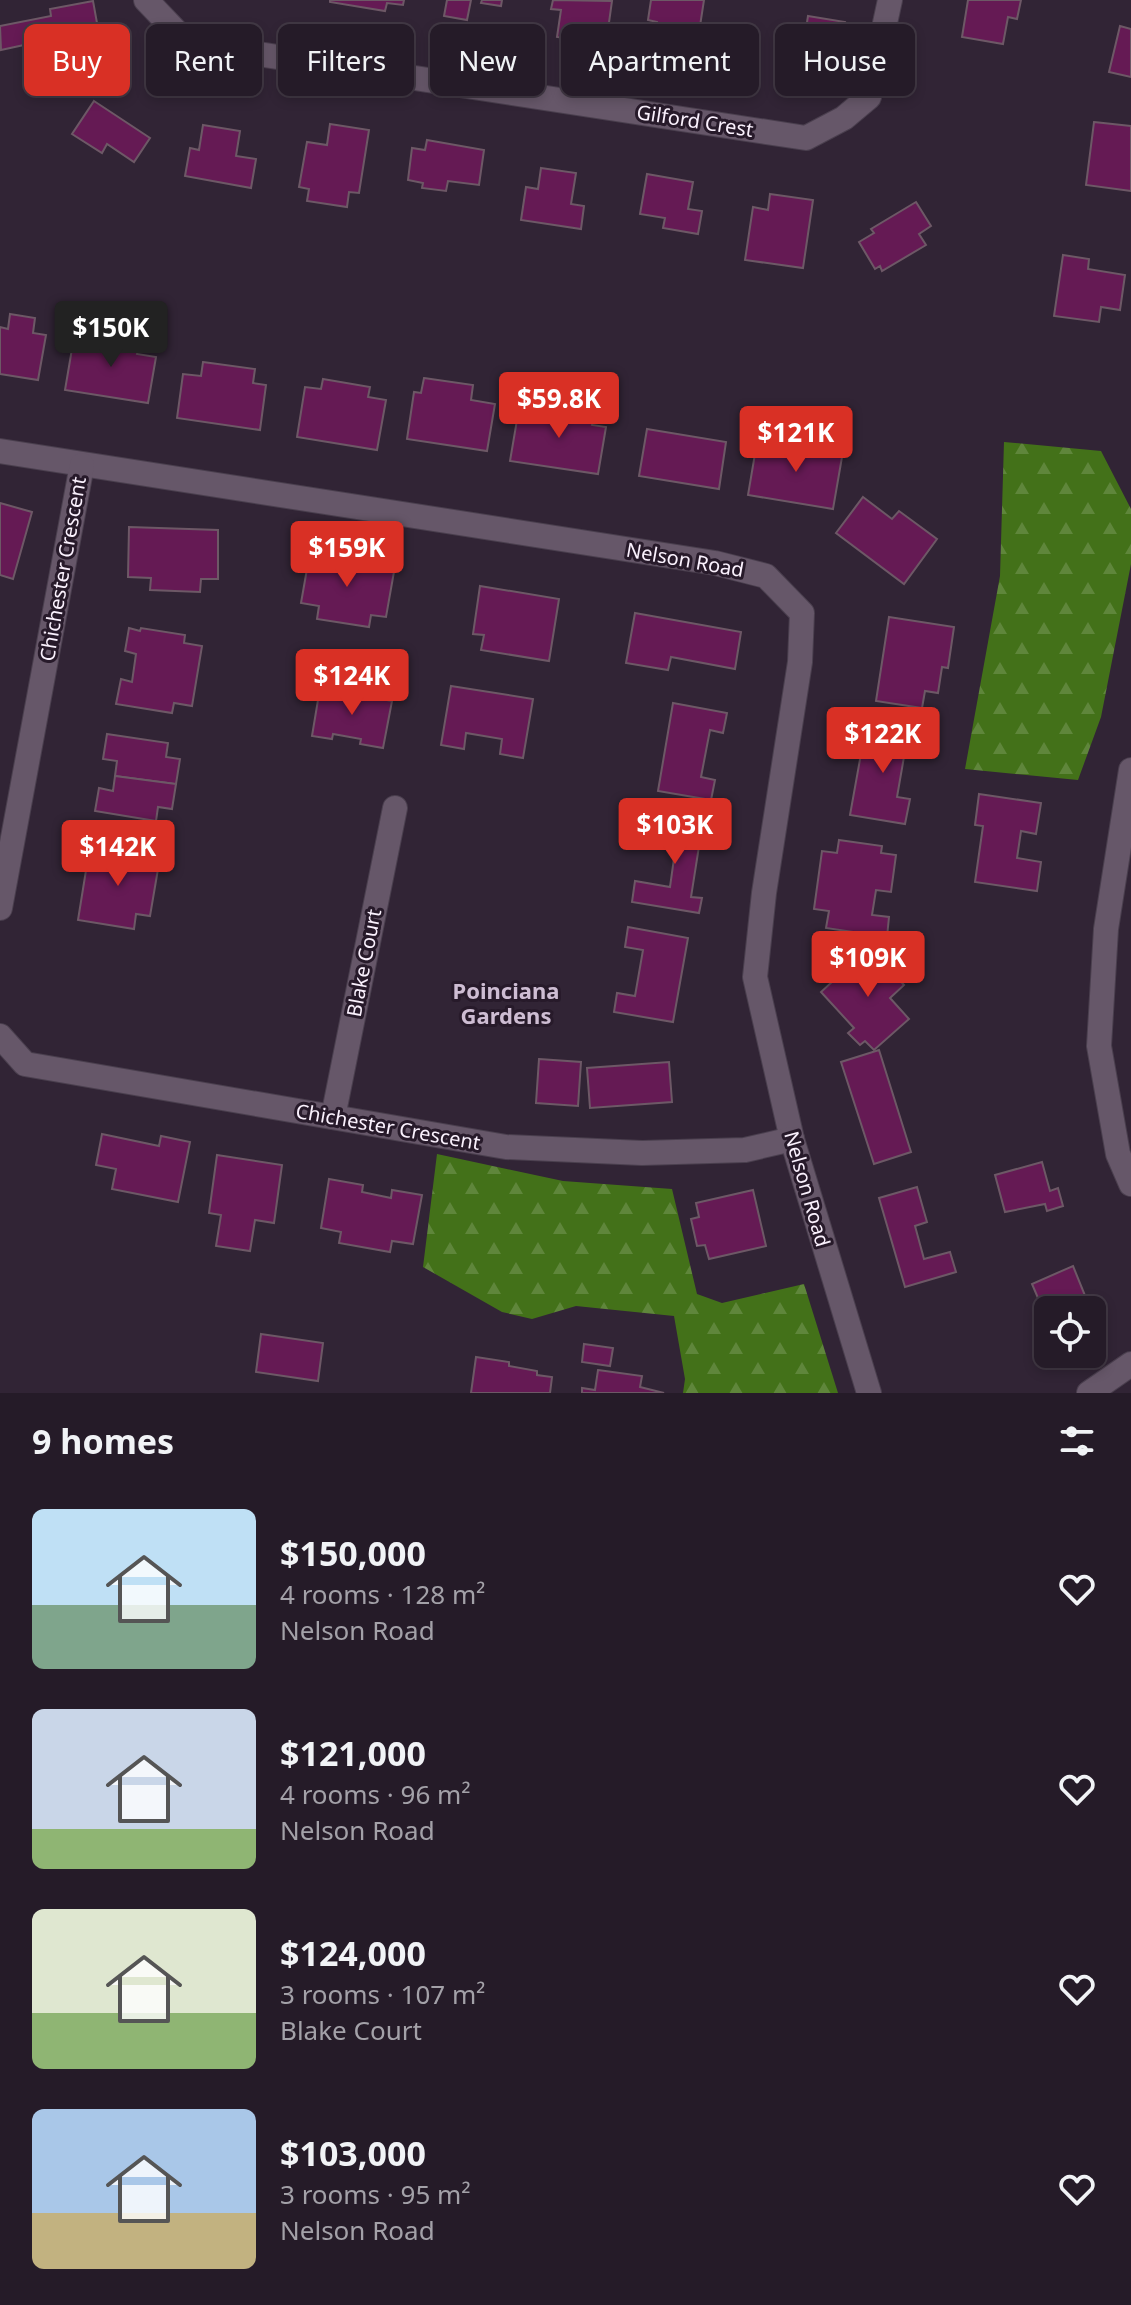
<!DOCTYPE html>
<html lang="en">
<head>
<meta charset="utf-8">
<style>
  body { margin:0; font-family:"Noto Sans",sans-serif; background:#312834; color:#f1f3f6; height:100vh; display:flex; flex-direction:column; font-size:30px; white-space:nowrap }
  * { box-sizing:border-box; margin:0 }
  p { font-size:26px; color:#a3a1a8 }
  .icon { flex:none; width:44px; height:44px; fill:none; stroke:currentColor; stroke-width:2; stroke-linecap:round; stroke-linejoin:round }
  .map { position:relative; height:1393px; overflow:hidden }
  .sheet { display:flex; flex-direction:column; background:#251b28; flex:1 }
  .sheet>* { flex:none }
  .guide { position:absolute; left:24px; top:24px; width:1084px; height:72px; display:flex; gap:16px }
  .fabs { position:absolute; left:1034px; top:1296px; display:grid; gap:16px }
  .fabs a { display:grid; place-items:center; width:72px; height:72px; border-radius:12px; background:#251b28; box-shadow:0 4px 12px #0003,0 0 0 2px #423945; font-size:40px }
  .price { position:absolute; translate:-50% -68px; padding:0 18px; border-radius:8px; background:#d93025; color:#fff; font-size:26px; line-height:52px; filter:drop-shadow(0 2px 4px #0008) }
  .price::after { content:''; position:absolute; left:50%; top:48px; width:24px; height:18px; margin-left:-12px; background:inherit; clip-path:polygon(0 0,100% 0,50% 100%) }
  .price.current { background:#222; color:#fff }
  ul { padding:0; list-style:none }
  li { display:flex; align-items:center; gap:24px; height:200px; padding:0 32px }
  li span { display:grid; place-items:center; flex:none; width:224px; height:160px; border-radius:12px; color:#555 }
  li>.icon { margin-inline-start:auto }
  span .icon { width:96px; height:96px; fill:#fffc; stroke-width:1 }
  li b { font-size:34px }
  h2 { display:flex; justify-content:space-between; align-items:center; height:96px; padding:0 32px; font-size:34px }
  .chip { padding:0 28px; border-radius:12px; background:#251b28; box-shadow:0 4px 12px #0003,0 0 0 2px #423945; font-size:28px; line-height:72px }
  .chip.current { background:#d93025; color:#fff }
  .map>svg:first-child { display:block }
  .forest { fill:url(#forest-firs) }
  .building { fill:#651a54; stroke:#6d5866; stroke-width:2 }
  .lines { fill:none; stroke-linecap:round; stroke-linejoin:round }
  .minor-casing { stroke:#4a3f4e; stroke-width:26 }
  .minor { stroke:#665769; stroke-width:24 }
  .labels { text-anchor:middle; stroke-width:6; stroke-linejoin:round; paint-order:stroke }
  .street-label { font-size:20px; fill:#faf1fd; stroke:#271a2a }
  .neighbourhood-label { font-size:22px; font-weight:bold; fill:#cebdd3; stroke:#271a2a }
</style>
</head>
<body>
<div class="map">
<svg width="1131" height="1393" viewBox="0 0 1131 1393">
  <defs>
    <pattern id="forest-firs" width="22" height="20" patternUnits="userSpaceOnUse" patternTransform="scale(2)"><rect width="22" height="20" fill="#437119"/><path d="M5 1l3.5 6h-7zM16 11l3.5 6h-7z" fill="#5f863b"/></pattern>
  </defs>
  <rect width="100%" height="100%" fill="#312435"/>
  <!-- forest -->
  <g class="forest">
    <polygon points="1004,442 1101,451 1131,509 1131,564 1101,717 1078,780 965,769 1000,576"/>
    <polygon points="437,1154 563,1181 672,1189 697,1294 722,1303 804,1284 838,1393 683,1393 685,1379 674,1316 576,1306 532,1319 502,1312 423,1267"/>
  </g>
  <!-- building -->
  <g class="building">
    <polygon points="330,0 404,0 403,5 387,3 385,11 330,2"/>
    <polygon points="447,0 471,0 467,20 444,16"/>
    <polygon points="482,0 502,0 501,6 481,3"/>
    <polygon points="553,0 612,1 606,44 587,41 587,45 578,44 578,40 557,37 561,10 551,9"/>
    <polygon points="651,0 704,0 700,26 728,30 723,61 653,50 657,22 648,20"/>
    <polygon points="968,0 1021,0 1017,19 1008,17 1003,44 962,37"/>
    <polygon points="93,1 101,45 76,50 81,77 52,82 47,55 27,59 24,45 1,50 0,26 51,16 50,9"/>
    <polygon points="808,16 845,22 838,66 830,65 828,81 780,72 787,32 805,35"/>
    <polygon points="1120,26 1131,29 1131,77 1109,72"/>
    <polygon points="94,101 150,138 134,162 107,144 102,153 72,134"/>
    <polygon points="1094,122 1131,126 1131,191 1086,185"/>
    <polygon points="330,124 369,130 359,193 349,192 347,207 307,201 309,189 299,187 307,142 327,145"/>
    <polygon points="203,125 240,131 236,156 256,159 251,188 185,176 190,148 199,150"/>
    <polygon points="427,140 484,150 479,185 448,181 446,191 422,188 423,183 408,180 412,148 425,150"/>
    <polygon points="541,168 576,173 571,204 584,206 581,229 521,220 526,187 538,189"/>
    <polygon points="647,174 693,182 688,209 702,211 698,234 663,228 665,218 640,214"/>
    <polygon points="770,194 813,200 803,268 745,260 753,207 768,210"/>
    <polygon points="916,202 931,226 919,234 926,245 882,271 880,266 875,269 859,242 874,233 871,229"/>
    <polygon points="1063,255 1089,259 1088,269 1125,275 1120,310 1101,307 1099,322 1054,316"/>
    <polygon points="10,314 35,318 33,333 46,335 38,380 0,374 0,327 8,329"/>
    <polygon points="89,332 140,340 137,354 156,357 148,403 65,390 73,343 87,345"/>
    <polygon points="203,362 255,369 253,383 266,385 260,430 177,418 183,374 201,376"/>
    <polygon points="424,378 473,385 471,400 495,404 487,451 407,439 414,392 421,393"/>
    <polygon points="323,379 370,387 368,397 386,400 377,450 297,437 305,387 321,389"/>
    <polygon points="543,405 594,412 592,425 606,427 598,474 510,461 518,414 542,417"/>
    <polygon points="647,429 726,442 719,489 639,476"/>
    <polygon points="782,441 831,449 831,455 842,457 833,509 748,495 757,442 781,447"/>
    <polygon points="863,497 892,519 899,511 937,539 904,584 836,533"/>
    <polygon points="0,503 32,512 13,579 0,575"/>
    <polygon points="129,527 218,530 218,579 201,579 200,592 150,590 151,578 128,577"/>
    <polygon points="310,552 395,566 386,617 371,615 369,627 317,619 319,606 301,603"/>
    <polygon points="480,586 559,599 549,661 481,650 484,635 473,634"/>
    <polygon points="635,613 741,632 735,669 671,657 668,670 626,663"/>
    <polygon points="889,617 954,627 948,668 942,667 938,693 925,691 922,708 876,701"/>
    <polygon points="129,628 140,631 141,628 185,635 184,643 202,646 192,706 174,703 172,713 116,704 121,679 132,682 136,654 125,651"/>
    <polygon points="451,686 533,699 523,758 500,754 502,739 466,733 464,749 441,745"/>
    <polygon points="320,688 392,701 383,748 360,744 361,739 333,734 332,739 312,736"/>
    <polygon points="673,703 727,713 723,733 710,730 701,777 715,780 711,800 658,791"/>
    <polygon points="866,726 922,736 918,754 905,751 897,797 910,799 905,824 850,815"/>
    <polygon points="107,734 168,743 166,757 180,759 176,784 115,776 117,761 103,759"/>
    <polygon points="115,776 176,784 172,809 158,807 156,821 95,811 99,788 113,791"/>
    <polygon points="979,794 1041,803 1036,834 1021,831 1017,858 1041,862 1037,891 975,882 983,826 975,825"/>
    <polygon points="651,813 703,821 691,897 702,898 699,913 632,902 635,881 670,887 677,837 648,833"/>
    <polygon points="839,840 882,846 881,853 896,855 891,892 876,890 872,915 889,917 887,937 826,928 829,911 814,909 822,851 837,853"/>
    <polygon points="104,845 146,852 144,867 158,869 150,916 136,914 134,929 78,920 88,858 101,860"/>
    <polygon points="628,927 688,938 673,1022 614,1012 617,993 635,996 643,950 625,947"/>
    <polygon points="870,947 904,985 890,998 909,1019 874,1050 865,1041 860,1045 848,1033 854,1028 821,992"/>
    <polygon points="879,1050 911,1152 874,1164 841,1062"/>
    <polygon points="539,1059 581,1062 578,1106 536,1103"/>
    <polygon points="669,1062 672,1102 590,1108 587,1068"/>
    <polygon points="102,1134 159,1146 161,1136 190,1142 178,1202 112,1189 116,1169 96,1165"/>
    <polygon points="217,1155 282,1165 274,1223 255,1220 250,1251 216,1246 221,1215 209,1213"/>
    <polygon points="1042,1162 1050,1191 1058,1188 1063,1206 1047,1211 1045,1204 1005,1212 995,1175"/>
    <polygon points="329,1179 363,1185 362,1192 391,1198 392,1190 422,1195 413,1244 392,1241 390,1252 339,1243 341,1232 321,1228"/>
    <polygon points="917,1187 927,1222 915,1226 924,1259 950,1252 956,1272 905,1287 879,1198"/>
    <polygon points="753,1190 766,1246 709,1259 705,1245 697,1246 691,1219 699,1217 696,1203"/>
    <polygon points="1073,1266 1088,1303 1070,1310 1048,1310 1047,1319 1032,1284"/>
    <polygon points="261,1334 323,1343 318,1381 256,1372"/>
    <polygon points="584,1344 613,1348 610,1366 582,1362"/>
    <polygon points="476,1357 509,1362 509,1366 537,1371 537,1375 552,1377 550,1393 471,1393"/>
    <polygon points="598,1370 642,1376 640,1387 664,1393 582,1393 582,1388 595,1390"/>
  </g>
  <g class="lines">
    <!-- minor casing -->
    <g class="minor-casing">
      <g id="minor">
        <polyline points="146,0 187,43 806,138 844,118 869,97 890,0"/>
        <polyline points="0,451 715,563 766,576 802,613 800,662 764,893 755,977 792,1139 869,1393"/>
        <polyline points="1131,770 1106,929 1099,1046 1118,1154 1131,1184"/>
        <polyline points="0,908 82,465"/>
        <polyline points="0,1036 25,1064 506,1147 642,1153 745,1150 792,1139"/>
        <polyline points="333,1117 395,808"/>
        <polyline points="1089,1393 1131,1364"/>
      </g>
    </g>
    <!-- minor -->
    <use href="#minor" class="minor"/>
  </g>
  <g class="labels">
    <!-- street labels -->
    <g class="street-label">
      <text transform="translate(695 121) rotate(9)" y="7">Gilford Crest</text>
      <text transform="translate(685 560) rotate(10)" y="7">Nelson Road</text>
      <text transform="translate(63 569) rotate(-80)" y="7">Chichester Crescent</text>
      <text transform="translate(364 963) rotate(-79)" y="7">Blake Court</text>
      <text transform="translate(388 1127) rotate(10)" y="7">Chichester Crescent</text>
      <text transform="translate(807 1189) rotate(74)" y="7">Nelson Road</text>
    </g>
    <!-- neighbourhood labels -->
    <g class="neighbourhood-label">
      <text x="506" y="999">Poinciana<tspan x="506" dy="25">Gardens</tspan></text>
    </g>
  </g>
</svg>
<div class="fabs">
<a><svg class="icon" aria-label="locate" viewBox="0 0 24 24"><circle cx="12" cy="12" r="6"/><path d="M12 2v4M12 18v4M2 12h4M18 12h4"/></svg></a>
</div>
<b class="price current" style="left:111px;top:369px">$150K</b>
<b class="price" style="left:559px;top:440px">$59.8K</b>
<b class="price" style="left:796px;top:474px">$121K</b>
<b class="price" style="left:347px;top:589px">$159K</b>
<b class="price" style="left:352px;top:717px">$124K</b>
<b class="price" style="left:883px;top:775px">$122K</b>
<b class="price" style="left:675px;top:866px">$103K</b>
<b class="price" style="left:118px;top:888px">$142K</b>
<b class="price" style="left:868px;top:999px">$109K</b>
<div class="guide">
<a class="chip current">Buy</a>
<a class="chip">Rent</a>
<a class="chip">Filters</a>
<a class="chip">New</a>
<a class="chip">Apartment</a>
<a class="chip">House</a>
</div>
</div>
<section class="sheet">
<h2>9 homes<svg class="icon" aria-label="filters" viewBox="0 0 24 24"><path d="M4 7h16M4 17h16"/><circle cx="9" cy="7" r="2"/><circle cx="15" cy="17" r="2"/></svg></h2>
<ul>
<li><span style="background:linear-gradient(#bfe0f5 60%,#7fa58c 0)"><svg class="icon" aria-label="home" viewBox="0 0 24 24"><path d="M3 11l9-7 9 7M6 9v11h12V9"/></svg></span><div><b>$150,000</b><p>4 rooms · 128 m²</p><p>Nelson Road</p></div><svg class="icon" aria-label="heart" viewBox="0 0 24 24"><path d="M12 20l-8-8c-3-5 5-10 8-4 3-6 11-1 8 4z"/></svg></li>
<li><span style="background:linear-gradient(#c9d6e8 75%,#8fb573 0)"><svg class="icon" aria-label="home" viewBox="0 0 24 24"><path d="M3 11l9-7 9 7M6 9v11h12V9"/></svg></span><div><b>$121,000</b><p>4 rooms · 96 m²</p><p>Nelson Road</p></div><svg class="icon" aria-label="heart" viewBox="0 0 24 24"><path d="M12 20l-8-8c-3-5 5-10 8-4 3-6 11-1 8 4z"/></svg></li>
<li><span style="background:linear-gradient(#dfe7d0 65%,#8fb573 0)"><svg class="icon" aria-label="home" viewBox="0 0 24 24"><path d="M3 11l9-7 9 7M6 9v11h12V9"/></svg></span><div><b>$124,000</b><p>3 rooms · 107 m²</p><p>Blake Court</p></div><svg class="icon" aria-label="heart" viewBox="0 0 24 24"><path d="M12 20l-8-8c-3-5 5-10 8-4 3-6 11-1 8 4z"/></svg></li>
<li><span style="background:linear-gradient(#a9c7e8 65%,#c2b280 0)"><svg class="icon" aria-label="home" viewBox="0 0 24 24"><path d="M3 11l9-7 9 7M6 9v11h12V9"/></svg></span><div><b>$103,000</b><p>3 rooms · 95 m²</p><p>Nelson Road</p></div><svg class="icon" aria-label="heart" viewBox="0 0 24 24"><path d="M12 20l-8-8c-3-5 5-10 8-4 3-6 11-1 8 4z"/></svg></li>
</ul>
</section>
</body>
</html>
